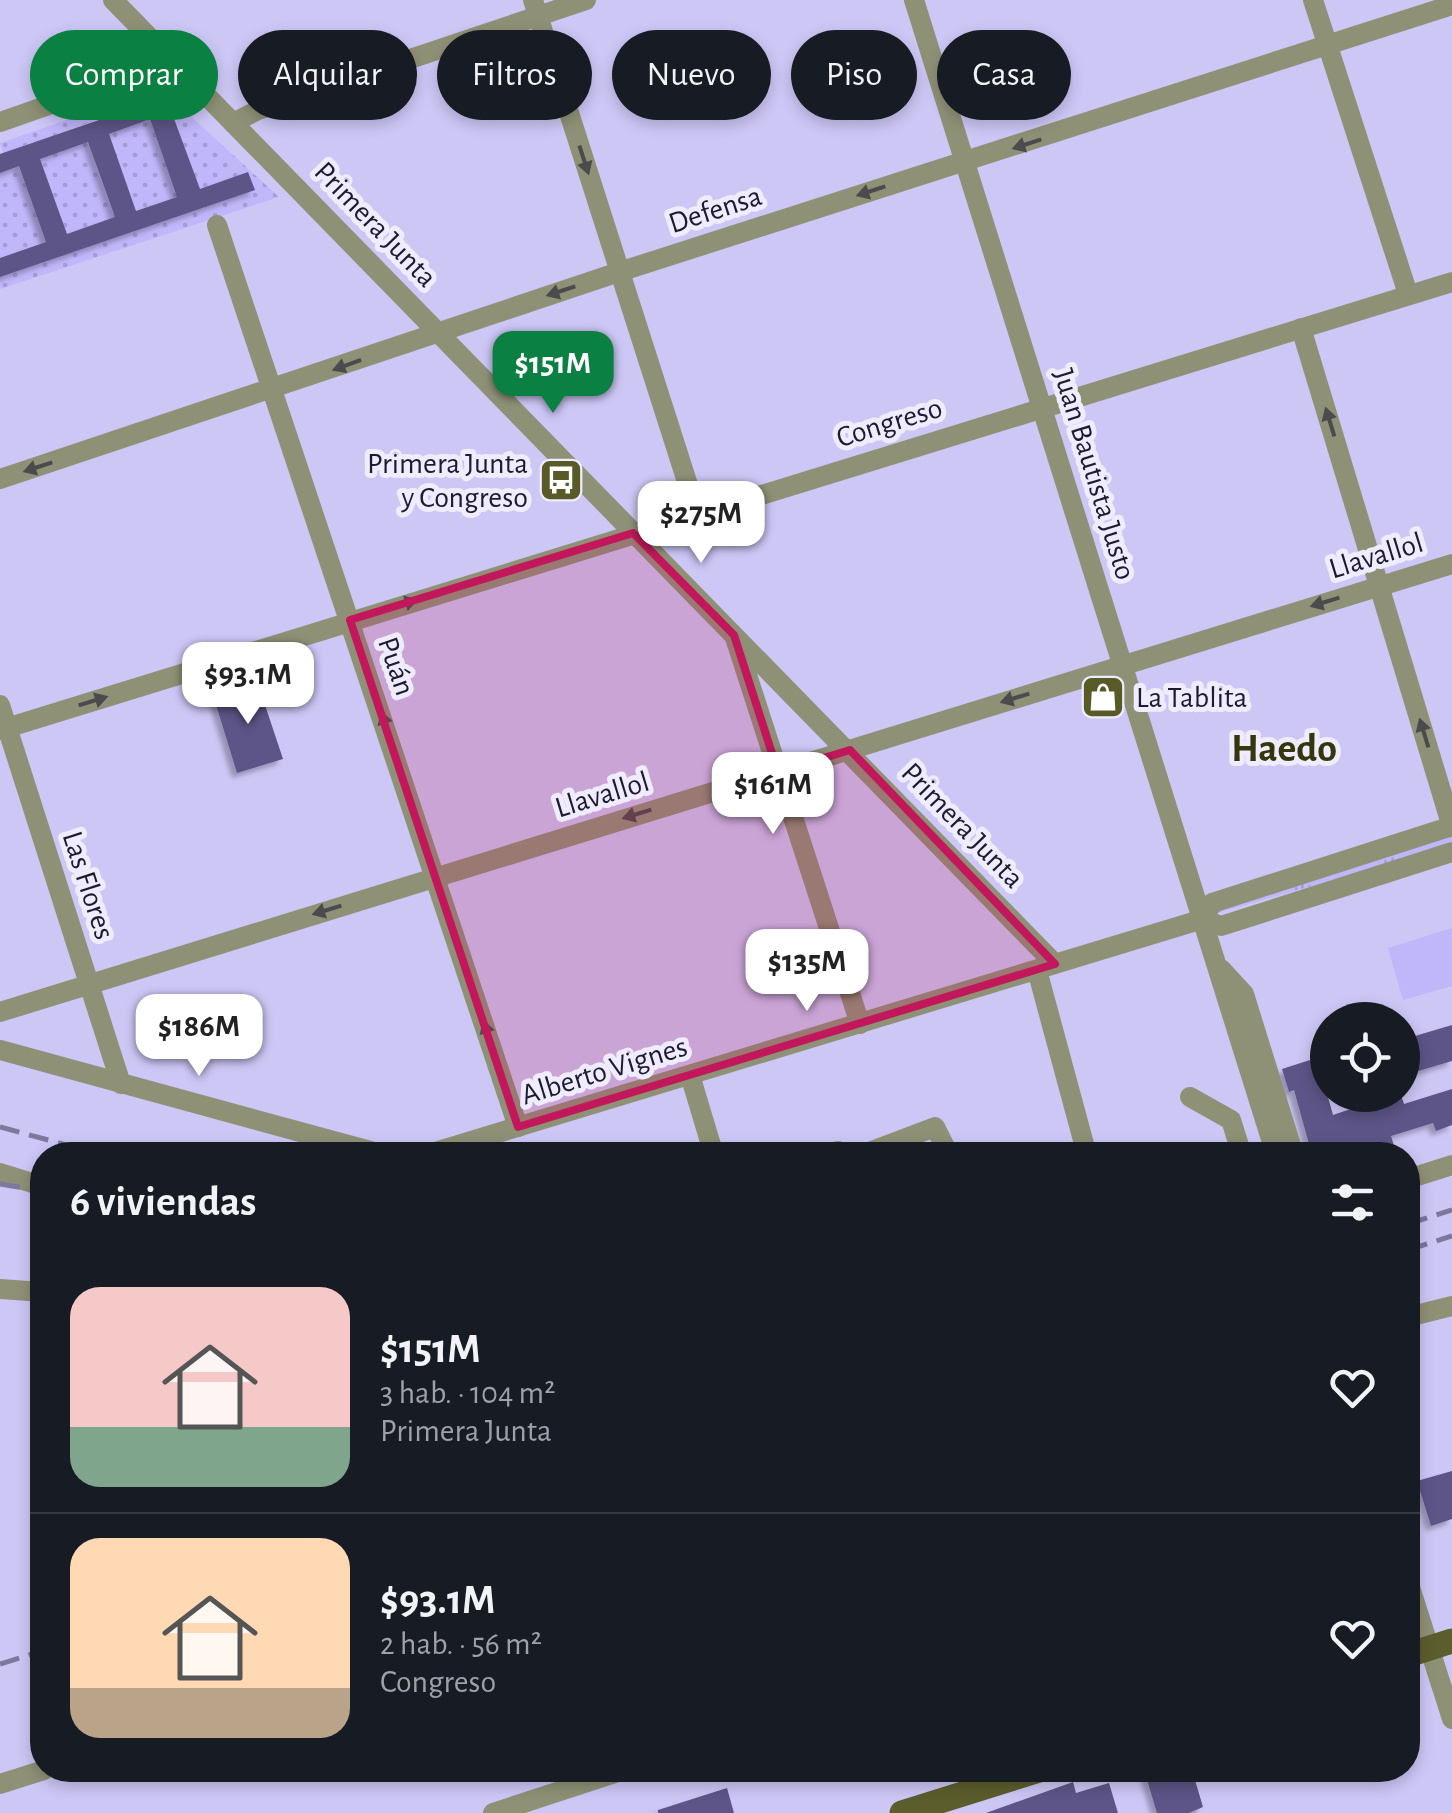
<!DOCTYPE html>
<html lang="es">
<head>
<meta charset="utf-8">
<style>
  body { margin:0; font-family:"Alegreya Sans",sans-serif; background:#20242c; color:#f1f3f6; height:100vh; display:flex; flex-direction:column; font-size:38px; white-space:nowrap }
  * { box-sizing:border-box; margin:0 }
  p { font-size:32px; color:#9ea1a6 }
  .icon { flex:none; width:55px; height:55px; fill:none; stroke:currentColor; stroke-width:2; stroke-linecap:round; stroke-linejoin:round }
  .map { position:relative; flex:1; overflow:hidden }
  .side { position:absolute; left:30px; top:1142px; width:1390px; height:640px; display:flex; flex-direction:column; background:#171b24; border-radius:40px; box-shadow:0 5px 15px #0003 }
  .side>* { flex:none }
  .hud { position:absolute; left:30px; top:30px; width:1392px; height:90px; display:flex; gap:20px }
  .controls { position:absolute; left:1310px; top:1002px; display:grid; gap:20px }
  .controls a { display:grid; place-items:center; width:110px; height:110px; border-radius:50%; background:#171b24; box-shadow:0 5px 15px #0003; font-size:50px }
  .price { position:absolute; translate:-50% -85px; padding:0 22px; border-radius:20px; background:#fff; color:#222; font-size:32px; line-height:65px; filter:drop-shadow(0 2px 5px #0008) }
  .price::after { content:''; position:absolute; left:50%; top:60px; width:30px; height:22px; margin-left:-15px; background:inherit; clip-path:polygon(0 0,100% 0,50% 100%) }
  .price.current { background:#0b8043; color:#fff }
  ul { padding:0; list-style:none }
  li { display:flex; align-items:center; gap:30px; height:250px; padding:0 40px }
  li+li { border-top:2px solid #363941 }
  li span { display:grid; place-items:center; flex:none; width:280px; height:200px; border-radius:30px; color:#555 }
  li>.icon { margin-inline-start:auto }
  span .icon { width:120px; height:120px; fill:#fffc; stroke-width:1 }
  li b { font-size:42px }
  h2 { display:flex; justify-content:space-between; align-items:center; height:120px; padding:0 40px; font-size:42px }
  .chip { padding:0 35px; border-radius:45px; background:#171b24; box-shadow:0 5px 15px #0003; font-size:35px; line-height:90px }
  .chip.current { background:#0b8043; color:#fff }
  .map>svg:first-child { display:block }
  .grass { fill:url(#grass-dots); fill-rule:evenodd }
  .park { fill:url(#park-tufts) }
  .pitch { fill:#c0b6fa }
  .building { fill:#5d5487; fill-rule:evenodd; filter:url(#shadow) }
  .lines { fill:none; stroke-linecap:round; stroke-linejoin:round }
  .minor { stroke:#8f9177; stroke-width:20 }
  .major { stroke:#5c5d2d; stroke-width:25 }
  .rail { stroke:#7d789c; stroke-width:5; stroke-dasharray:20 10; stroke-linecap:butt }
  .oneway { fill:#4b4a4c }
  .marked { fill:#c2185b; fill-opacity:0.2; stroke:#c2185b; stroke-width:8; stroke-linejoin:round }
  .labels { text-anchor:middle; stroke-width:10; stroke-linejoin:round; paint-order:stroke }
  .street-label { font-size:30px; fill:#1e1a30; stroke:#eeecfe }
  .poi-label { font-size:30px; fill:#1e1a30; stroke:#eeecfe; text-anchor:end }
  .district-label { font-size:40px; font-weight:bold; fill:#35360c; stroke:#eeecfe }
</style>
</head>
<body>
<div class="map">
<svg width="1452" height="1813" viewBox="0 0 1452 1813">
  <defs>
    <pattern id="grass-dots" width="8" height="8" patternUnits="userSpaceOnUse" patternTransform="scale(2.5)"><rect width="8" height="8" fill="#c0b6fa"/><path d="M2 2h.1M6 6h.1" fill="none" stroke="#a59cd7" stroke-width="1.8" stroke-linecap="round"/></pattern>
    <pattern id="park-tufts" width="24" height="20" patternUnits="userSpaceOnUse" patternTransform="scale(2.5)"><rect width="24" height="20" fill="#c0b6fa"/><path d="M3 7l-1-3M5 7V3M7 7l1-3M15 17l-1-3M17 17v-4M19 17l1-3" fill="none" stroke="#a59cd7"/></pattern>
    <filter id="shadow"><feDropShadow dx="-5" dy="5" stdDeviation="2.5" flood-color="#0004"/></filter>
  </defs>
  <rect width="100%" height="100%" fill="#cdc7f6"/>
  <!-- grass -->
  <path class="grass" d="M160 88 279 197 0 289V277L102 222 0 258V173L8 170 0 143ZM136 105 142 121 50 155 45 139ZM145 105 193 170 171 179ZM33 142 61 216 40 224 13 150ZM115 153 142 227 121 234 94 161ZM248 173 254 189 153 205Z"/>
  <!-- park -->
  <polygon class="park" points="1452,834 1452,846 1217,913 1217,909"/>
  <!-- pitch -->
  <polygon class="pitch" points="1452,928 1452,986 1403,1000 1388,948"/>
  <!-- building -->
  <g class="building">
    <path d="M166 97 200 189 248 172 255 190 0 277V258L46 242 19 166 0 173V154ZM150 119 177 197 136 211 109 134ZM88 142 115 217 67 234 40 159Z"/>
    <polygon points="257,681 283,759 237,773 213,695"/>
    <polygon points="1452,1025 1452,1061 1415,1072 1405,1039"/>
    <polygon points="1310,1060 1314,1070 1320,1068 1333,1115 1392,1095 1401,1095 1404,1104 1452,1089 1452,1125 1436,1131 1433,1123 1391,1136 1397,1155 1372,1155 1367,1147 1344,1155 1312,1155 1294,1090 1289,1092 1282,1069"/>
    <polygon points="1452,1471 1452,1519 1431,1526 1417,1481"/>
    <polygon points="1144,1770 1192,1770 1203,1807 1189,1813 1157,1813"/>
    <polygon points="1073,1782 1076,1793 1109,1783 1118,1813 986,1813"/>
    <polygon points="727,1788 734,1813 658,1813 658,1810"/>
  </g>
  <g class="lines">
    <!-- minor -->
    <g class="minor">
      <polyline points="113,0 1055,964"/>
      <polyline points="533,0 697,513"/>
      <polyline points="914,0 1276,1155"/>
      <polyline points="1313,0 1408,294"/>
      <polyline points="0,122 174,61"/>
      <polyline points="233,123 258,110 586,0"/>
      <polyline points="217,225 518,1127"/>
      <polyline points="1301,328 1452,827"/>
      <polyline points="0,479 619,272 1452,5"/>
      <polyline points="736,641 860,1024"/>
      <polyline points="0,705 121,1084"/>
      <polyline points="0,730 1452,282"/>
      <polyline points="1203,919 1212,903 1452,826"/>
      <polyline points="1221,969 1244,994 1294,1155"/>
      <polyline points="1037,970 1087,1155"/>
      <polyline points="0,1012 1452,564"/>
      <polyline points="0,1050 385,1155"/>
      <polyline points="690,1075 714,1155"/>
      <polyline points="1190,1097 1231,1120 1242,1155"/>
      <polyline points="425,1155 1203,919 1221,926 1452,852"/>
      <polyline points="826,1155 838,1151"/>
      <polyline points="861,1155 935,1127 949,1155"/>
      <polyline points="0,1173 42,1186"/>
      <polyline points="1408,1179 1452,1165"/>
      <polyline points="0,1289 42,1292"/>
      <polyline points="1408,1317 1452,1306"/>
      <polyline points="1408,1581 1452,1719"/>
      <polyline points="0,1784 44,1770"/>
      <polyline points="493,1813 624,1770"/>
    </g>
    <!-- major -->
    <g class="major">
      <polyline points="1408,1655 1452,1641"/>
      <polyline points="902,1813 1039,1770"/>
    </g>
    <!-- rail -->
    <g class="rail">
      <polyline points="0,1127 104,1155"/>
      <polyline points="0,1184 42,1191"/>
      <polyline points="1408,1224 1452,1210"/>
      <polyline points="1408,1250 1452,1236"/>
      <polyline points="0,1664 42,1651"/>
    </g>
  </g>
  <!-- one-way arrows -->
  <defs><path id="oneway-solid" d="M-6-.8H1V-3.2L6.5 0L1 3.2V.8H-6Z" transform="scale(2.5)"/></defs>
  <g class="oneway">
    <use href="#oneway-solid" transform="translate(1027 144) rotate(162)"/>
    <use href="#oneway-solid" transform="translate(584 160) rotate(72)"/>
    <use href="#oneway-solid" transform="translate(871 191) rotate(162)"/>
    <use href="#oneway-solid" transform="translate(561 291) rotate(162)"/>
    <use href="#oneway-solid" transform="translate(347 365) rotate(160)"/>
    <use href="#oneway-solid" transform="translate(1330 422) rotate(-107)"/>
    <use href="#oneway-solid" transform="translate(38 467) rotate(162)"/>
    <use href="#oneway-solid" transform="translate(1325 602) rotate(163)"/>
    <use href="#oneway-solid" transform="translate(403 604) rotate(-17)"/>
    <use href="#oneway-solid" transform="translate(1015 698) rotate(163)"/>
    <use href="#oneway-solid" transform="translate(93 701) rotate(-17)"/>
    <use href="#oneway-solid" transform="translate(386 726) rotate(-109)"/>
    <use href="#oneway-solid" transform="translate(1424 733) rotate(-107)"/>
    <use href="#oneway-solid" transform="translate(637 814) rotate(163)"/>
    <use href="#oneway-solid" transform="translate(327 910) rotate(163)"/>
    <use href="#oneway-solid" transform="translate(488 1035) rotate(-108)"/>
  </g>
  <!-- marked area -->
  <path class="marked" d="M633 533 734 635 778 772 850 750 1055 964 518 1127 350 620Z"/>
  <!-- icons -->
  <defs>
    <g id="bus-square" transform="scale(2.25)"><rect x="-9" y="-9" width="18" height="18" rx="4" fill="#585a27" stroke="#eeecfe"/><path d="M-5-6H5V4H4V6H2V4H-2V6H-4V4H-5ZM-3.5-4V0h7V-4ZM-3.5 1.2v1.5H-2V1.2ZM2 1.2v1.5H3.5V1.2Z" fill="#fff"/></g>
    <g id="shop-square" transform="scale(2.25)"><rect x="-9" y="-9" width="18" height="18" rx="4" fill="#585a27" stroke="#eeecfe"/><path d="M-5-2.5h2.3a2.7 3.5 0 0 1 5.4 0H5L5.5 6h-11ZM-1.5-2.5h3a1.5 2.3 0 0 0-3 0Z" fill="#fff"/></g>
  </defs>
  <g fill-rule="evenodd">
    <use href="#bus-square" x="561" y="480"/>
    <use href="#shop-square" x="1103" y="697"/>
  </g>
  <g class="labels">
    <!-- street labels -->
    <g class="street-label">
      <text transform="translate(715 209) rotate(-18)" y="10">Defensa</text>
      <text transform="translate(376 224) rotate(46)" y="10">Primera Junta</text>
      <text transform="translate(889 422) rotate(-17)" y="10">Congreso</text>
      <text transform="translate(1095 474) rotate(73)" y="10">Juan Bautista Justo</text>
      <text transform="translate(1376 555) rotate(-17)" y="10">Llavallol</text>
      <text transform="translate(397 666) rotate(71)" y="10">Puán</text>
      <text transform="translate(602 794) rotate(-17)" y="10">Llavallol</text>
      <text transform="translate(963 825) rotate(46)" y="10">Primera Junta</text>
      <text transform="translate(89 885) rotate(72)" y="10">Las Flores</text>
      <text transform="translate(604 1070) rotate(-17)" y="10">Alberto Vignes</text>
    </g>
    <!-- poi labels -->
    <g class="poi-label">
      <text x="528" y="473">Primera Junta<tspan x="528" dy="34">y Congreso</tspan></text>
      <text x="1136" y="707" text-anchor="start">La Tablita</text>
    </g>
    <!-- district labels -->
    <g class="district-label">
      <text x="1284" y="761">Haedo</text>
    </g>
  </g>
</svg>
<div class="controls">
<a><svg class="icon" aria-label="locate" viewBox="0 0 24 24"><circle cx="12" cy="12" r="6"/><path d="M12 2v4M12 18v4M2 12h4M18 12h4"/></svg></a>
</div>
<b class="price current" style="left:553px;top:416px">$151M</b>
<b class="price" style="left:701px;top:566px">$275M</b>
<b class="price" style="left:248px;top:727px">$93.1M</b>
<b class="price" style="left:773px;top:837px">$161M</b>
<b class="price" style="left:807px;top:1014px">$135M</b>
<b class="price" style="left:199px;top:1079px">$186M</b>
<div class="hud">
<a class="chip current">Comprar</a>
<a class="chip">Alquilar</a>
<a class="chip">Filtros</a>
<a class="chip">Nuevo</a>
<a class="chip">Piso</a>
<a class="chip">Casa</a>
</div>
<section class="side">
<h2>6 viviendas<svg class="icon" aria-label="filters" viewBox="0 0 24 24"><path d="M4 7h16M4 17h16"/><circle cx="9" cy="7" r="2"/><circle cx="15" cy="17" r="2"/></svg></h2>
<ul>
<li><span style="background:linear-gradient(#f6c9c9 70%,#7fa58c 0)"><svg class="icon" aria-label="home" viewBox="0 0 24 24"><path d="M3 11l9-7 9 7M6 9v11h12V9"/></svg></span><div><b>$151M</b><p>3 hab. · 104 m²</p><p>Primera Junta</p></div><svg class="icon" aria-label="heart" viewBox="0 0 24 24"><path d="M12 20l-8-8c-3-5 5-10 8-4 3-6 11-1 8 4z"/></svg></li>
<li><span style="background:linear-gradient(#ffd9b3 75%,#b9a48a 0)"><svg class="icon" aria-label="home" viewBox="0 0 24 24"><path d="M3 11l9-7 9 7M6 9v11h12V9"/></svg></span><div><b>$93.1M</b><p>2 hab. · 56 m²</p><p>Congreso</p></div><svg class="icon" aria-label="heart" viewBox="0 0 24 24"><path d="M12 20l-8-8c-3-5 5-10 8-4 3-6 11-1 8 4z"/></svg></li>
</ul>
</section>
</div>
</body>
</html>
